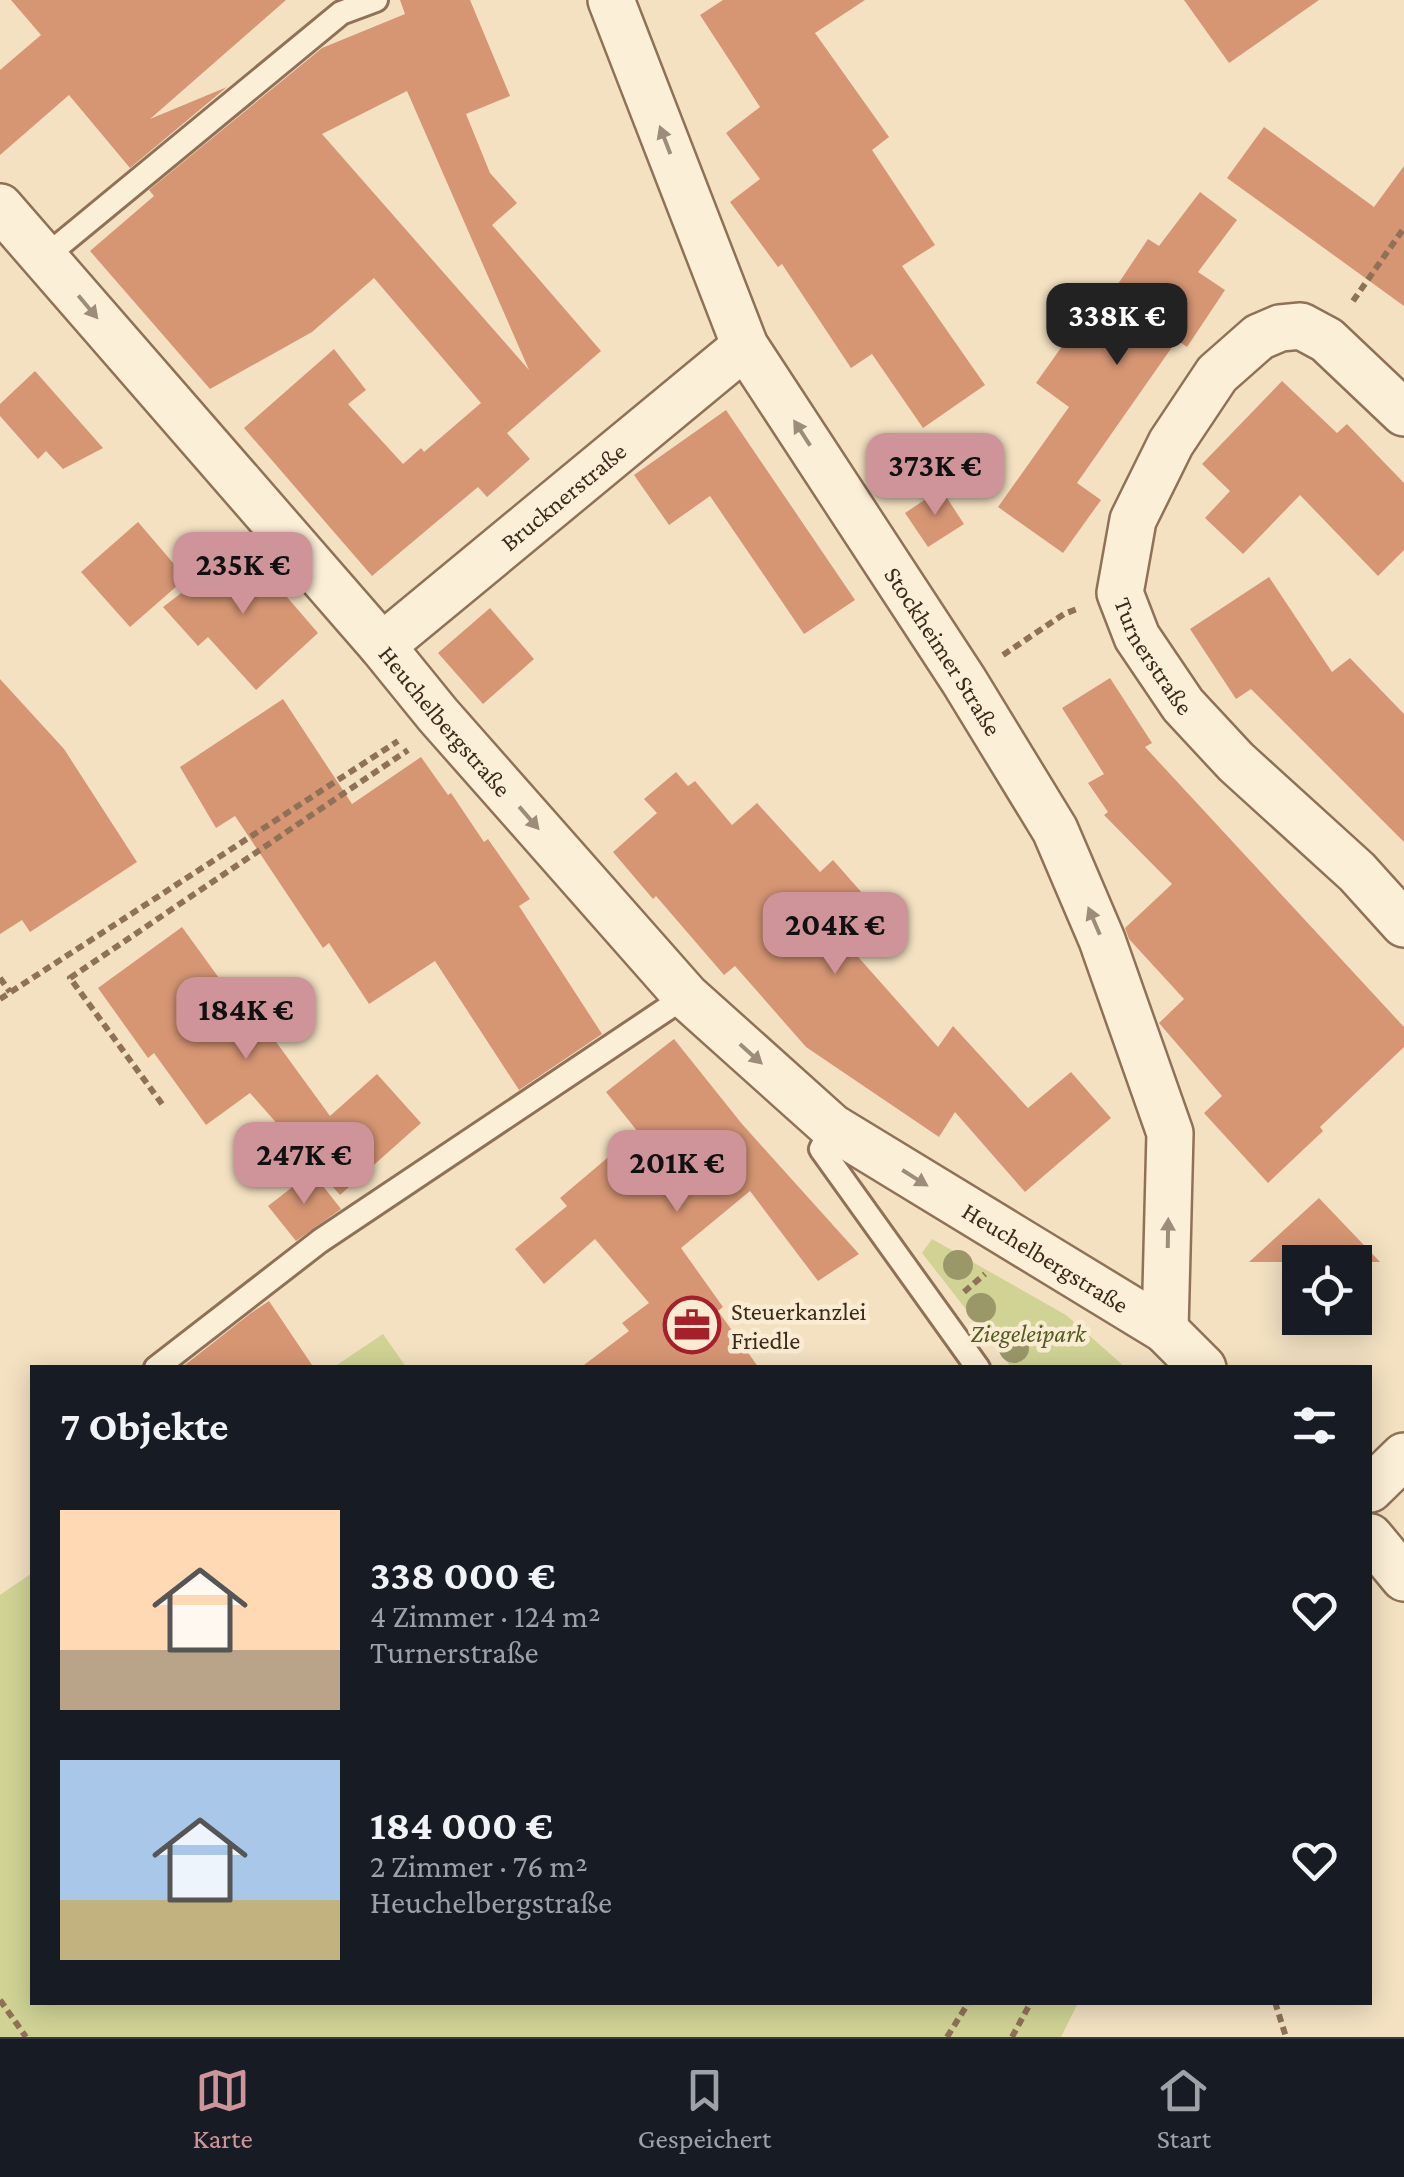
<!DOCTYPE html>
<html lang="de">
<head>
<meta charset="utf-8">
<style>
  body { margin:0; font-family:"Crimson Pro",serif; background:#20242c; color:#f1f3f6; height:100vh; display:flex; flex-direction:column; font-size:38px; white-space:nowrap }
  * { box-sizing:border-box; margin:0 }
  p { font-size:32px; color:#9ea1a6 }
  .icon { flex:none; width:55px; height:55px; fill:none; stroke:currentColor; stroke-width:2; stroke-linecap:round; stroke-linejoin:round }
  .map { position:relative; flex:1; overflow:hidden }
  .details { position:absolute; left:30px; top:1365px; width:1342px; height:640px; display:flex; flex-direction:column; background:#171b24; border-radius:0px; box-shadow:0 5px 25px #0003 }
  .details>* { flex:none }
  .tools { position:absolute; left:1282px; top:1245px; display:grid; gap:20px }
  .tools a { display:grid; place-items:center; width:90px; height:90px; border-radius:0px; background:#171b24; box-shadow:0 5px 25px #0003; font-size:50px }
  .price { position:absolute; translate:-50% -85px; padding:0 22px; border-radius:20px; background:#cf949a; color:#111; font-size:32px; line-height:65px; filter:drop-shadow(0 2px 5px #0008) }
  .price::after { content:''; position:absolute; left:50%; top:60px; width:30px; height:22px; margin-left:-15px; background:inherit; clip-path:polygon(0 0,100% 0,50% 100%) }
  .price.on { background:#222; color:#fff }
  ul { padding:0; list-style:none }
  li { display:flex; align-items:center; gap:30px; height:250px; padding:0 30px }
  li span { display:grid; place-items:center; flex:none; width:280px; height:200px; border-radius:0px; color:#555 }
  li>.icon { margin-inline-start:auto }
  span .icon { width:120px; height:120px; fill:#fffc; stroke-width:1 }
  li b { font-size:42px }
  h2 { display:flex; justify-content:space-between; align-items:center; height:120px; padding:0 30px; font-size:42px }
  .dock { display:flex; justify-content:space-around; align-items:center; height:140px; border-top:2px solid #363941; background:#171b24; font-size:28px; color:#9ea1a6 }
  .dock a { display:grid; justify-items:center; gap:5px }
  .dock .on { color:#cf949a }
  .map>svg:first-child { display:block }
  .green { fill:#d0d394 }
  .building { fill:#d69674; fill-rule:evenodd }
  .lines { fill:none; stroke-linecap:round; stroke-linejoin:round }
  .lane-casing { stroke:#8f7157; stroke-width:28 }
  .street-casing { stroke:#8f7157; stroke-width:50 }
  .path { stroke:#8f7157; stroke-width:6; stroke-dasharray:8 5; stroke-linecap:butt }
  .lane { stroke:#fcefd7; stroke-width:22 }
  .street { stroke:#fcefd7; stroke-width:45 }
  .tree { fill:#9a9869 }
  .oneway { fill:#9d8c7a }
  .labels { text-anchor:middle; stroke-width:9; stroke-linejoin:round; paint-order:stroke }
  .street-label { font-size:25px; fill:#3e2a1d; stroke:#f9ecd3 }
  .poi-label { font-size:25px; fill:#3e2a1d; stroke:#f9ecd3; text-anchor:start }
  .park-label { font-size:25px; font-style:italic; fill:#525c21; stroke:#f9ecd3 }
</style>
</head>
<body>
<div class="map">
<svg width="1404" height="2037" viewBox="0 0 1404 2037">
  <rect width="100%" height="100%" fill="#f3e1c2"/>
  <!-- green -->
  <g class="green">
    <polygon points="932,1239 1066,1315 1125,1367 1011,1367 922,1253"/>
    <polygon points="383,1334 406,1367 334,1367"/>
    <polygon points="32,1573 32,2002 1078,2003 1061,2037 0,2037 0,1595"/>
  </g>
  <!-- building -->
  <g class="building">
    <polygon points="11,0 286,0 150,119 227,87 130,168 69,95 0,155 0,70 41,35"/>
    <path d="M400 0H470L510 96 466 114 490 173 517 203 492 225 601 351 507 433 530 459 487 497 478 487 372 576 244 428 334 349 366 390 348 404 403 464 421 448 424 452 481 403 374 278 312 332 210 389 90 251 154 196 149 190 322 48 405 14ZM407 91 452 194 529 370 322 134Z"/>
    <polygon points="723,0 865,0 815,33 889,137 872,150 935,245 902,266 985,385 923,428 872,354 851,368 782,264 778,267 730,202 760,179 726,133 760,107 700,15"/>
    <polygon points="1184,0 1319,0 1229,63"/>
    <polygon points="1264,127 1374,207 1404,166 1404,306 1227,178"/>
    <polygon points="1200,192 1237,220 1198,272 1225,290 1187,347 1177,340 1077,483 1101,500 1063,553 998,507 1069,407 1036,383 1070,335 1080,341 1148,239 1159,246"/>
    <polygon points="35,371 103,448 63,469 46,451 38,459 0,416 0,404"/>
    <polygon points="1282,381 1337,433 1347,424 1404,483 1404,550 1378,576 1300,495 1243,554 1205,518 1230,491 1202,464"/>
    <polygon points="726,410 855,600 804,634 710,496 669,525 634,475"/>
    <polygon points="941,489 964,524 928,547 905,513"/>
    <polygon points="138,522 186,578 130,627 81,572"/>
    <polygon points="243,546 318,633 256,690 208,637 198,646 163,607"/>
    <polygon points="1269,577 1332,672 1350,658 1404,714 1404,842 1251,689 1236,699 1190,629"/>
    <polygon points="490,608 534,659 483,704 438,653"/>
    <polygon points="1110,678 1152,743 1145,747 1404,1027 1404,1047 1320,1127 1323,1131 1268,1183 1204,1113 1222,1096 1159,1023 1184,999 1129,939 1125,928 1172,884 1104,815 1108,812 1088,783 1104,774 1062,708"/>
    <polygon points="0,679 64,749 137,862 30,932 22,920 0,934"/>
    <polygon points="283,699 352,804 421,757 448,795 451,793 484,842 488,839 530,899 519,906 602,1034 519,1090 435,961 369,1004 329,943 323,948 235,816 216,828 180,767"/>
    <polygon points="676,772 688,786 695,781 732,825 757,803 820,872 833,860 878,911 844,941 938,1047 953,1026 1028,1108 1071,1072 1111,1118 1025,1192 955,1112 939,1137 806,1047 735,966 724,975 656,896 653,899 613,852 657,813 644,799"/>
    <polygon points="182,927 232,996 239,991 330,1116 377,1074 421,1123 340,1195 250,1093 206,1125 154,1053 148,1058 98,988"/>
    <polygon points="674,1039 742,1124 859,1254 818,1281 750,1191 681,1248 723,1307 718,1311 759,1368 580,1368 629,1331 622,1323 649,1303 595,1239 544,1284 515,1249 567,1206 560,1198 638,1132 606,1092"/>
    <polygon points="312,1172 341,1209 296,1241 268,1206"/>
    <polygon points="1319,1198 1380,1262 1249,1262"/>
    <polygon points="269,1301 314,1368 181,1368 251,1313"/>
  </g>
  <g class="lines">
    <!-- lane casing -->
    <g class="lane-casing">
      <g id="lane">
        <polyline points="45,257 341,13 376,0"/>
        <polyline points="832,1127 821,1149 978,1368"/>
        <polyline points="156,1368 320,1241 686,996"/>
      </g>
    </g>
    <!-- street casing -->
    <g class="street-casing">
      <g id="street">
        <path id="s1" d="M611 0 745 346 964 681 1055 830 1102 940 1170 1133 1165 1330"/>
        <path id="s2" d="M0 207 382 646 438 715 686 996 832 1127 1165 1330 1203 1368"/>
        <path id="s3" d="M1404 413 1327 340 1301 326 1280 328 1259 337 1217 374 1171 443 1133 520 1120 593 1137 637 1183 705 1236 762 1357 872 1404 924"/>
        <path id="s4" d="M382 646 745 346"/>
        <polyline points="1370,1489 1404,1456"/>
        <polyline points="1370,1537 1404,1578"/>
      </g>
    </g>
    <!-- path -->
    <g class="path">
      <polyline points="1353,301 1404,228"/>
      <polyline points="1003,655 1064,614 1077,609"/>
      <polyline points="0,978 10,992"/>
      <polyline points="0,999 398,741"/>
      <polyline points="162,1104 70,978 408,750"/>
      <polyline points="964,1292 985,1274"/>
      <polyline points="0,2000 26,2037"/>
      <polyline points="1275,2002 1286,2037"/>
      <polyline points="947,2037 969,2002"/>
      <polyline points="1012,2037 1031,2002"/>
    </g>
    <!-- lane -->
    <use href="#lane" class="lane"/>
    <!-- street -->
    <use href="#street" class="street"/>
  </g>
  <!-- trees -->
  <g class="tree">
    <circle cx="958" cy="1265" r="15"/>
    <circle cx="981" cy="1308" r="15"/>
    <circle cx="1014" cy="1348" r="15"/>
  </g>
  <!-- one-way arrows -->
  <defs><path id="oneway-solid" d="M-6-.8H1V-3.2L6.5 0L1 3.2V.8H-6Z" transform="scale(2.5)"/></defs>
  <g class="oneway">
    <use href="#oneway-solid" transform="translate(665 140) rotate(-111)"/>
    <use href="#oneway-solid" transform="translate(88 307) rotate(50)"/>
    <use href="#oneway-solid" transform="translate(802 433) rotate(-123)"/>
    <use href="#oneway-solid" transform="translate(529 818) rotate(49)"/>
    <use href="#oneway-solid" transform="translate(1094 921) rotate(-113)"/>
    <use href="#oneway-solid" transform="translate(751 1054) rotate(42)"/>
    <use href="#oneway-solid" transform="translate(915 1178) rotate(32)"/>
    <use href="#oneway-solid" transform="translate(1168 1233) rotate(-89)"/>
  </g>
  <!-- icons -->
  <defs>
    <g id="office-ring" transform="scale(2.875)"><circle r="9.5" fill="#f9ecd3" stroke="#a61f2a" stroke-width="1.5"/><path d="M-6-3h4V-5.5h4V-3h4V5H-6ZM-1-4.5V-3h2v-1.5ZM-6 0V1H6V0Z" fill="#a61f2a"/></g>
  </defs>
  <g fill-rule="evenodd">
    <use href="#office-ring" x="692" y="1325"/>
  </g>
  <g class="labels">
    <!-- street labels -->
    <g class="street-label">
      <text dy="9" stroke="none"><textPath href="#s4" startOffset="235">Brucknerstraße</textPath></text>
      <text dy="9" stroke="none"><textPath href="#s1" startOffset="735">Stockheimer Straße</textPath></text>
      <text dy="9" stroke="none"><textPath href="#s3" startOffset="550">Turnerstraße</textPath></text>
      <text dy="9" stroke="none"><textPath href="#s2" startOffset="680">Heuchelbergstraße</textPath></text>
      <text dy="9" stroke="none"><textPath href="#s2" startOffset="1492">Heuchelbergstraße</textPath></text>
    </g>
    <!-- poi labels -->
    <g class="poi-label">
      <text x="731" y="1320">Steuerkanzlei<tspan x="731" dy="29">Friedle</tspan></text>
    </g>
    <!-- park labels -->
    <g class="park-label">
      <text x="1028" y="1342">Ziegeleipark</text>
    </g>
  </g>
</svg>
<div class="tools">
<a><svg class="icon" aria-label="locate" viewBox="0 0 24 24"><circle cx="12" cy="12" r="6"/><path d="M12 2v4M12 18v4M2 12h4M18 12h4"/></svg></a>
</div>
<b class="price on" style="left:1117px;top:368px">338K €</b>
<b class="price" style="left:935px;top:518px">373K €</b>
<b class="price" style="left:243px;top:617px">235K €</b>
<b class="price" style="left:835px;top:977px">204K €</b>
<b class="price" style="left:246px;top:1062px">184K €</b>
<b class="price" style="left:304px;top:1207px">247K €</b>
<b class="price" style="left:677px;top:1215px">201K €</b>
<section class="details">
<h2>7 Objekte<svg class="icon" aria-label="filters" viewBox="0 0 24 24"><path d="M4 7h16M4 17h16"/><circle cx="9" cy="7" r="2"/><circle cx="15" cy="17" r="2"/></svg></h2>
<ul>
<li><span style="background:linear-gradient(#ffd9b3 70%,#b9a48a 0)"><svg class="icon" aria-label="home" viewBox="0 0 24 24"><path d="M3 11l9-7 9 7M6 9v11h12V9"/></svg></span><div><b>338 000 €</b><p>4 Zimmer · 124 m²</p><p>Turnerstraße</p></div><svg class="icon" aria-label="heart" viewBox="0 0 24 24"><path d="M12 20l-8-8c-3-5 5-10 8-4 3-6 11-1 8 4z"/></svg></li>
<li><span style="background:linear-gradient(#a9c7e8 70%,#c2b280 0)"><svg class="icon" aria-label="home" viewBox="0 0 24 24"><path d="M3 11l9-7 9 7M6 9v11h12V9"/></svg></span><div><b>184 000 €</b><p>2 Zimmer · 76 m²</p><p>Heuchelbergstraße</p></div><svg class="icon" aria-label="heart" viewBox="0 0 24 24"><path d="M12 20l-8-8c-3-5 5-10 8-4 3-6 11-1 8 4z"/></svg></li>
</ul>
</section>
</div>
<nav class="dock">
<a class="on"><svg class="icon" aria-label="map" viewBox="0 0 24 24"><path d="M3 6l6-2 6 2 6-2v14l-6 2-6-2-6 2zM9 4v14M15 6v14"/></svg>Karte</a>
<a><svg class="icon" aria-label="saved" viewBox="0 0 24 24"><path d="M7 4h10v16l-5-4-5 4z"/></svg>Gespeichert</a>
<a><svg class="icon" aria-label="home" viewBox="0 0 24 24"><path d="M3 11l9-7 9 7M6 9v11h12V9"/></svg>Start</a>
</nav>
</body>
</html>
